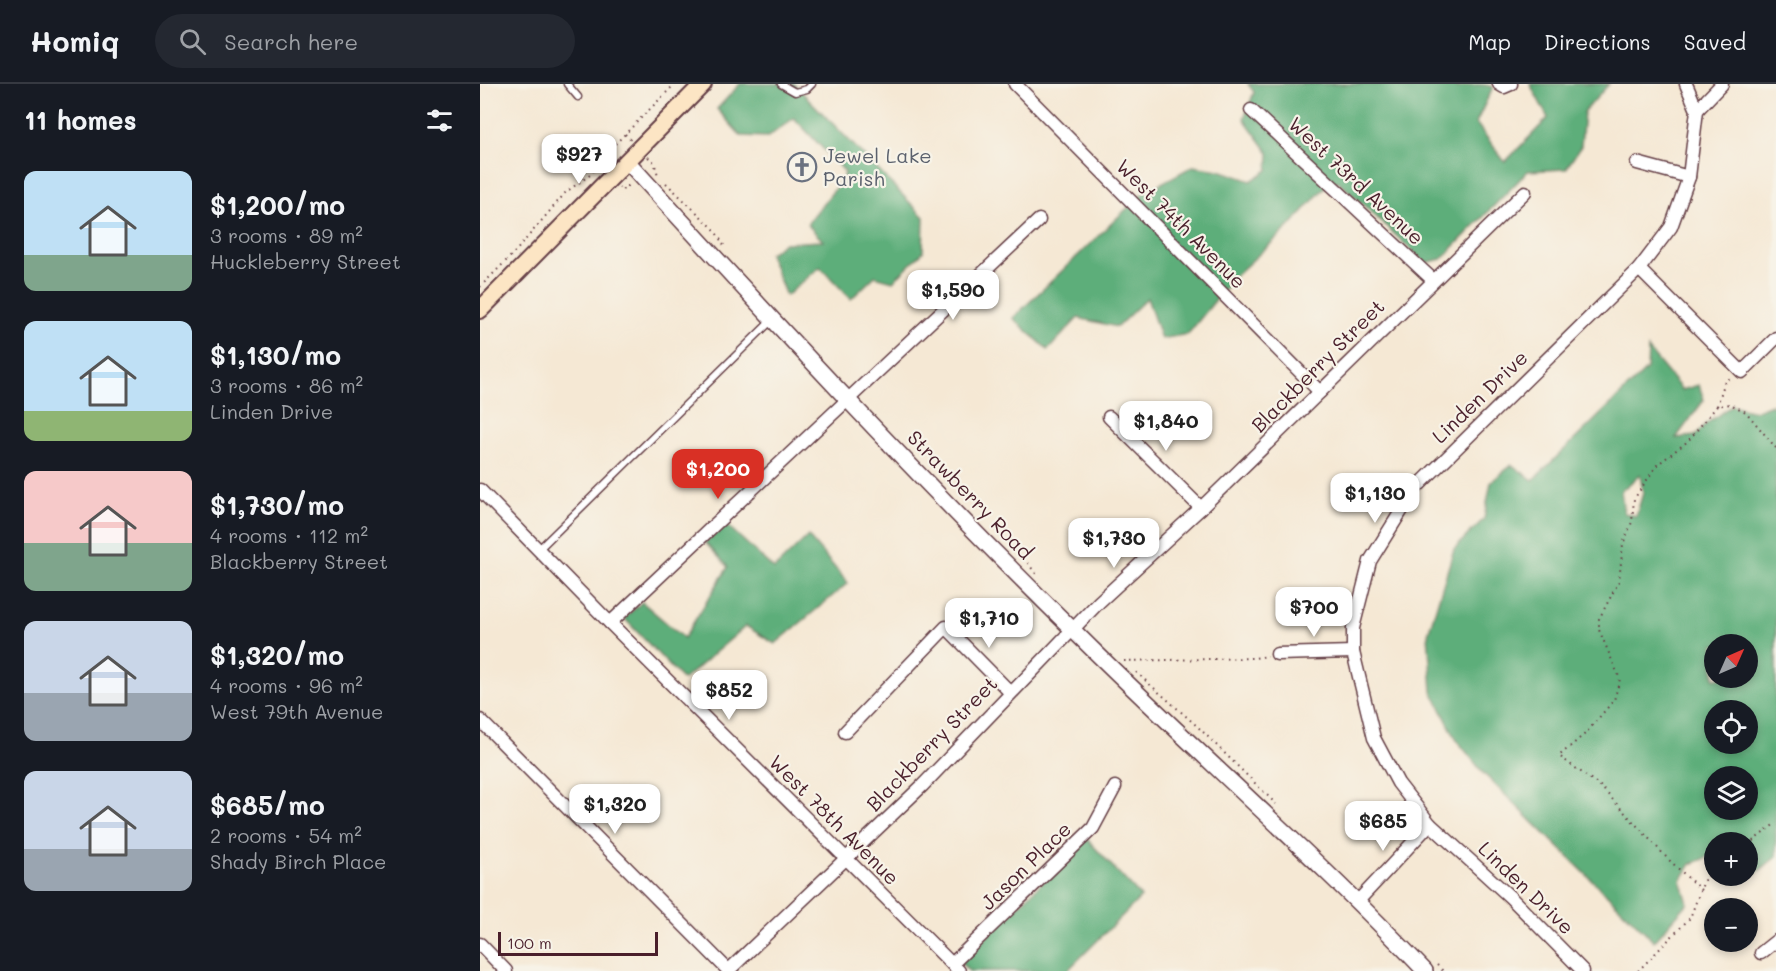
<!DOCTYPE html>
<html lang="en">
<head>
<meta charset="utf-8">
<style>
  body { margin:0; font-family:Mali,sans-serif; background:#242831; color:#f1f3f6; height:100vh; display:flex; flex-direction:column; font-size:22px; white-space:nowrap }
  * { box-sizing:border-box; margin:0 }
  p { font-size:20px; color:#9ea1a6 }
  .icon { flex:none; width:33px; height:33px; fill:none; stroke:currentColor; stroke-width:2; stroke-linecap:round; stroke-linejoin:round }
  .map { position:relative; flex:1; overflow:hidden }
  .panel { display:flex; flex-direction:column; background:#171b24; width:480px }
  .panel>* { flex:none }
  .needle { width:39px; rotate:45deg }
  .buttons { position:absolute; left:1224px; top:550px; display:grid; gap:12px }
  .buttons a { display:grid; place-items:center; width:54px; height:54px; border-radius:50%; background:#171b24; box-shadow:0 3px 9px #0003; font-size:30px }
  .scale { position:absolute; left:18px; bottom:15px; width:160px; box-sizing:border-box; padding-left:6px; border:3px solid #4a1f2b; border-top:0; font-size:16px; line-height:21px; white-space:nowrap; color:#4a1f2b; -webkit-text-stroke:4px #f7f3e8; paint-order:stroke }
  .price { position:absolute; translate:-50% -51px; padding:0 14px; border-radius:12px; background:#fff; color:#222; font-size:20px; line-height:39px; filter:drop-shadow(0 2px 3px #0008) }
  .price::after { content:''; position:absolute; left:50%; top:36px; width:18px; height:14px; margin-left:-9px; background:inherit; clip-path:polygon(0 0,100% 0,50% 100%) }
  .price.on { background:#d93025; color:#fff }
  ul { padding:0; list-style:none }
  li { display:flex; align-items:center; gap:18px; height:150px; padding:0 24px }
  li span { display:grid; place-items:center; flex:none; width:168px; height:120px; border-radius:12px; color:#555 }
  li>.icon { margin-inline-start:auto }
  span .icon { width:72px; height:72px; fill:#fffc; stroke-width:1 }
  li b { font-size:26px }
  h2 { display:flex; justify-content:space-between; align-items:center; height:72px; padding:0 24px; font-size:26px }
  header { display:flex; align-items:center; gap:36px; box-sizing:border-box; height:84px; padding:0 30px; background:#171b24; border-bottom:2px solid #363941 }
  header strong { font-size:28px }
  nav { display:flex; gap:33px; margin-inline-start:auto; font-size:21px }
  .search { width:420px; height:54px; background:#242831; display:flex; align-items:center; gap:15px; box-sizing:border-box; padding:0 21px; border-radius:33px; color:#9ea1a6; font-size:22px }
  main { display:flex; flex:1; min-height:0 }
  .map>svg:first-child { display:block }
  .forest { fill:#5dae7a; stroke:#546652; stroke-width:1.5; fill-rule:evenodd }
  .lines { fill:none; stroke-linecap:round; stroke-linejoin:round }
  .service-casing { stroke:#643d44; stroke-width:9 }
  .minor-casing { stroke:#643d44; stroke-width:15 }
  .tertiary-casing { stroke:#643d44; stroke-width:18 }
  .secondary-casing { stroke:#643d44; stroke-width:20 }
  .path { stroke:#643d44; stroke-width:2; stroke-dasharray:1.5 4.5; stroke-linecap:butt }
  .service { stroke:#fff; stroke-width:6 }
  .minor { stroke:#fff; stroke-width:12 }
  .tertiary { stroke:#fff; stroke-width:15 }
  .secondary { stroke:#fce5c4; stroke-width:16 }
  .labels { text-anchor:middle; stroke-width:4.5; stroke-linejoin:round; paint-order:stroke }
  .worship-label { font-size:20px; fill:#5b616d; stroke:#f7f3e8; text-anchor:start }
  .street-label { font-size:20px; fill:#4a1f2b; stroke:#f7f3e8 }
</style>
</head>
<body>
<header>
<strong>Homiq</strong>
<div class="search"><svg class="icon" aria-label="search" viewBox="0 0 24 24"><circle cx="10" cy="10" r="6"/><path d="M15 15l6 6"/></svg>Search here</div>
<nav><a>Map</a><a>Directions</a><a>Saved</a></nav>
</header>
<main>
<section class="panel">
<h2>11 homes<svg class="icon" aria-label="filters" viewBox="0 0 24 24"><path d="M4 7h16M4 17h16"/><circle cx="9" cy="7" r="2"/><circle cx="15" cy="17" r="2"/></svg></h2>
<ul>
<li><span style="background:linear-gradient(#bfe0f5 70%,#7fa58c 0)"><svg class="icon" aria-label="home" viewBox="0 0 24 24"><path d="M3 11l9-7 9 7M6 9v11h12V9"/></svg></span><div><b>$1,200/mo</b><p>3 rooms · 89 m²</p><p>Huckleberry Street</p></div></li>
<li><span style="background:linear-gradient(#bfe0f5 75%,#8fb573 0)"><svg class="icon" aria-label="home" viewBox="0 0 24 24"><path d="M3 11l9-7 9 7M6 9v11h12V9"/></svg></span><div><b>$1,130/mo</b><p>3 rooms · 86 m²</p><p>Linden Drive</p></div></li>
<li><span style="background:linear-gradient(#f6c9c9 60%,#7fa58c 0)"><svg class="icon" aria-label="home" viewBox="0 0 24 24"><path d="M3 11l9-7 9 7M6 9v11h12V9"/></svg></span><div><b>$1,730/mo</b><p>4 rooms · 112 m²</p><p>Blackberry Street</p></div></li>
<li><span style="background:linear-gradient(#c9d6e8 60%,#9aa5b1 0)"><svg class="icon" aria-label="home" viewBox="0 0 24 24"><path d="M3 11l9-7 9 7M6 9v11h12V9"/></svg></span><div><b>$1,320/mo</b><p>4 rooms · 96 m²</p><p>West 79th Avenue</p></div></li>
<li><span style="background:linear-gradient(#c9d6e8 65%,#9aa5b1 0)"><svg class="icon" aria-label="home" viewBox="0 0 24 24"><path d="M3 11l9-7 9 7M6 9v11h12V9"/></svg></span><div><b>$685/mo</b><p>2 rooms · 54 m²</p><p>Shady Birch Place</p></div></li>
</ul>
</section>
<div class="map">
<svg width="1296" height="887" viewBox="0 0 1296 887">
  <rect width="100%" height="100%" fill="#f7f3e8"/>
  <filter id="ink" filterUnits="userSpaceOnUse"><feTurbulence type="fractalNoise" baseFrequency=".0167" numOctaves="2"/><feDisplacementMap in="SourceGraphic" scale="12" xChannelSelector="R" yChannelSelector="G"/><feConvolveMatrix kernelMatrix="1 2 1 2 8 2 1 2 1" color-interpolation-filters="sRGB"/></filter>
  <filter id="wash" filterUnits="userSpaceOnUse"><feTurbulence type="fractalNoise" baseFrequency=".008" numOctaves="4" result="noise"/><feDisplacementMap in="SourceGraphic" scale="24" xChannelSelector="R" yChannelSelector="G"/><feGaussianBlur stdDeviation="1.35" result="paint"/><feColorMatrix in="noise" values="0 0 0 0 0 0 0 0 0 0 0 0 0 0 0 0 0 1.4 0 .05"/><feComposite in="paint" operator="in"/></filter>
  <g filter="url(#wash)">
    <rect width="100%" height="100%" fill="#f5e8d4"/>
    <!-- forest -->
    <g class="forest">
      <polygon points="260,0 314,0 444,133 443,168 413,197 395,192 371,215 340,183 306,212 289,170 304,159 343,157 327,140 362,96 365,88 314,34 288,53 261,52 237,25"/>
      <path d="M768 0H974L978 4C986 0 1004 0 1013 3L996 39 1025 78 1068 34 1050 0H1129L1104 28 1101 62 1086 85 1048 87 962 175 945 179 858 97 845 103 809 143 755 192 708 250 681 255 667 214 637 243 598 234 568 266 533 234 663 109 713 82 739 86 771 97 788 86 789 69 764 35 774 8Z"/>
      <path d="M1168 265 1202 306 1219 301 1224 316 1196 354 1215 352 1226 340 1252 321 1274 327 1292 320 1296 327V773L1274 791 1268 783V759H1234V771L1211 780 1201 796 1208 819 1174 857 1003 689 976 655 952 607 948 550 974 465 1004 435 1011 398 1032 381 1053 396 1167 285ZM1160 391 1163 409 1156 432 1144 429 1141 407ZM1234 561H1268V594H1234ZM1234 627H1268V660H1234ZM1234 693H1268V726H1234Z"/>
      <polygon points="247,441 294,485 328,452 368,499 295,560 266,542 203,596 144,534 162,518 204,554 248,483 225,458"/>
      <polygon points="607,755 661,813 587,887 489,887 480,878"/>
    </g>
  </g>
  <g filter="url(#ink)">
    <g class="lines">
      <!-- service casing -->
      <g class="service-casing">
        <g id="service">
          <polyline points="87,0 98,13"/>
          <polyline points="301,0 315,8 327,5 332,0"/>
          <polyline points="58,466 292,236"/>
        </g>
      </g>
      <!-- minor casing -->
      <g class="minor-casing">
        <g id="minor">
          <polyline points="535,0 840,308"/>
          <polyline points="1019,0 1024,3 1031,0"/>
          <polyline points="771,26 953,196"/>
          <polyline points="1217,26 1242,0"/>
          <polyline points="1157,79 1209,93"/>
          <polyline points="1159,185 1262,288 1296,254"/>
          <polyline points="629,333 721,424"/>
          <polyline points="0,406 130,539 479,887"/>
          <polyline points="130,539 559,136"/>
          <polyline points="797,570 873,568"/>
          <polyline points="0,636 249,887"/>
          <polyline points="365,648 466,543 530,608"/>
          <polyline points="878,817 950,740"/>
          <polyline points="0,860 26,887"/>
          <polyline points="1281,869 1296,857"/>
          <polyline points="472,880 613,744 635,703"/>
          <polyline points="248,887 442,702 619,518 721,424 1045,108"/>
          <polyline points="1103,887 1030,813 950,740 918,699 894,654 873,568 873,544 890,477 935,405 1159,185 1191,143 1209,93 1217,26 1206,0"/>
        </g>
      </g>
      <!-- tertiary casing -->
      <g class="tertiary-casing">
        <path id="tertiary" d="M147 77C292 236 438 394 592 545 708 661 832 768 945 887"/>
      </g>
      <!-- secondary casing -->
      <g class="secondary-casing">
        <polyline id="secondary" points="0,226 223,0"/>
      </g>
      <!-- path -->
      <g class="path">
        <polyline points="145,50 151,56"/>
        <polyline points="168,73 174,78 178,91"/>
        <polyline points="186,99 234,145 245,163"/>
        <polyline points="139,103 141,107 150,100"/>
        <polyline points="0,203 35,168 86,108 110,91 116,84 120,75 195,0"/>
        <polyline points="1237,322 1245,297 1251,294"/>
        <polyline points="538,472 546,477 557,491"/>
        <polyline points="644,577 774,574 788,572"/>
        <polyline points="656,588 717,642 796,720"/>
        <polyline points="1268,761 1296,739"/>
        <polyline points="1221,806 1188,775 1120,702 1079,672 1106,649 1134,616 1140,595 1119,546 1119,535 1139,497 1143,460 1152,438 1154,415 1177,381 1208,357 1237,322 1250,320 1266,328 1296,364"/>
        <polyline points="957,881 963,887"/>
        <polyline points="1158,887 1210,834 1225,794 1234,787"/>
      </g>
      <!-- service -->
      <use href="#service" class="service"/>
      <!-- minor -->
      <use href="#minor" class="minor"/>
      <!-- tertiary -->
      <use href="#tertiary" class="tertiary"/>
      <!-- secondary -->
      <use href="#secondary" class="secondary"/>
    </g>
  </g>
  <!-- icons -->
  <defs>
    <g id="church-ring" transform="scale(1.5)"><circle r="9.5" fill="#f7f3e8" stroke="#6b7280" stroke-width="1.5"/><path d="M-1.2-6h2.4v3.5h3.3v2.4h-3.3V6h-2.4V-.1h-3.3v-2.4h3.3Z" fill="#6b7280"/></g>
  </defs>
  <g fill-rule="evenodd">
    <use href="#church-ring" x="322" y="83"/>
  </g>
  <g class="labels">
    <!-- worship labels -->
    <g class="worship-label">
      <text x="343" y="79">Jewel Lake<tspan x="343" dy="23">Parish</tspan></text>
    </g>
    <!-- street labels -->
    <g class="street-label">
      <text transform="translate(876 97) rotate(43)" y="7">West 73rd Avenue</text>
      <text transform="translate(701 140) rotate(45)" y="7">West 74th Avenue</text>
      <text transform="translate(838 282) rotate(-45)" y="7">Blackberry Street</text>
      <text transform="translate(1000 313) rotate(-44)" y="7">Linden Drive</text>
      <text transform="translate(490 411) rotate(46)" y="7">Strawberry Road</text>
      <text transform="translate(452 660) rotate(-46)" y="7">Blackberry Street</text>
      <text transform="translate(354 736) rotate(45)" y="7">West 78th Avenue</text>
      <text transform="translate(546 782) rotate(-44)" y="7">Jason Place</text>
      <text transform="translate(1046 804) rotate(44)" y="7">Linden Drive</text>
    </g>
  </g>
</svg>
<div class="buttons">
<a><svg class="needle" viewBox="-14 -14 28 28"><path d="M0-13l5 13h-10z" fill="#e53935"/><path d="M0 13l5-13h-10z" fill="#9ea1a6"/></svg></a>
<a><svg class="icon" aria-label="locate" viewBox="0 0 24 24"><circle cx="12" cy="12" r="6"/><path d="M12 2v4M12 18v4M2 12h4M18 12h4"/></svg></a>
<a><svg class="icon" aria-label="layers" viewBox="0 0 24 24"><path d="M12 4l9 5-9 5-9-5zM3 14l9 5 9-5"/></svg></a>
<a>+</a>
<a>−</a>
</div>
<div class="scale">100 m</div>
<b class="price" style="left:99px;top:101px">$927</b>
<b class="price" style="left:473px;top:237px">$1,590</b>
<b class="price" style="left:686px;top:368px">$1,840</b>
<b class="price on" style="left:238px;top:416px">$1,200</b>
<b class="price" style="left:895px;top:440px">$1,130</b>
<b class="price" style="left:634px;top:485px">$1,730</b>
<b class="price" style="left:834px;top:554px">$700</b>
<b class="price" style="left:509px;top:565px">$1,710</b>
<b class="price" style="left:249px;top:637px">$852</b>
<b class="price" style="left:135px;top:751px">$1,320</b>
<b class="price" style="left:903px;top:768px">$685</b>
</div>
</main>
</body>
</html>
